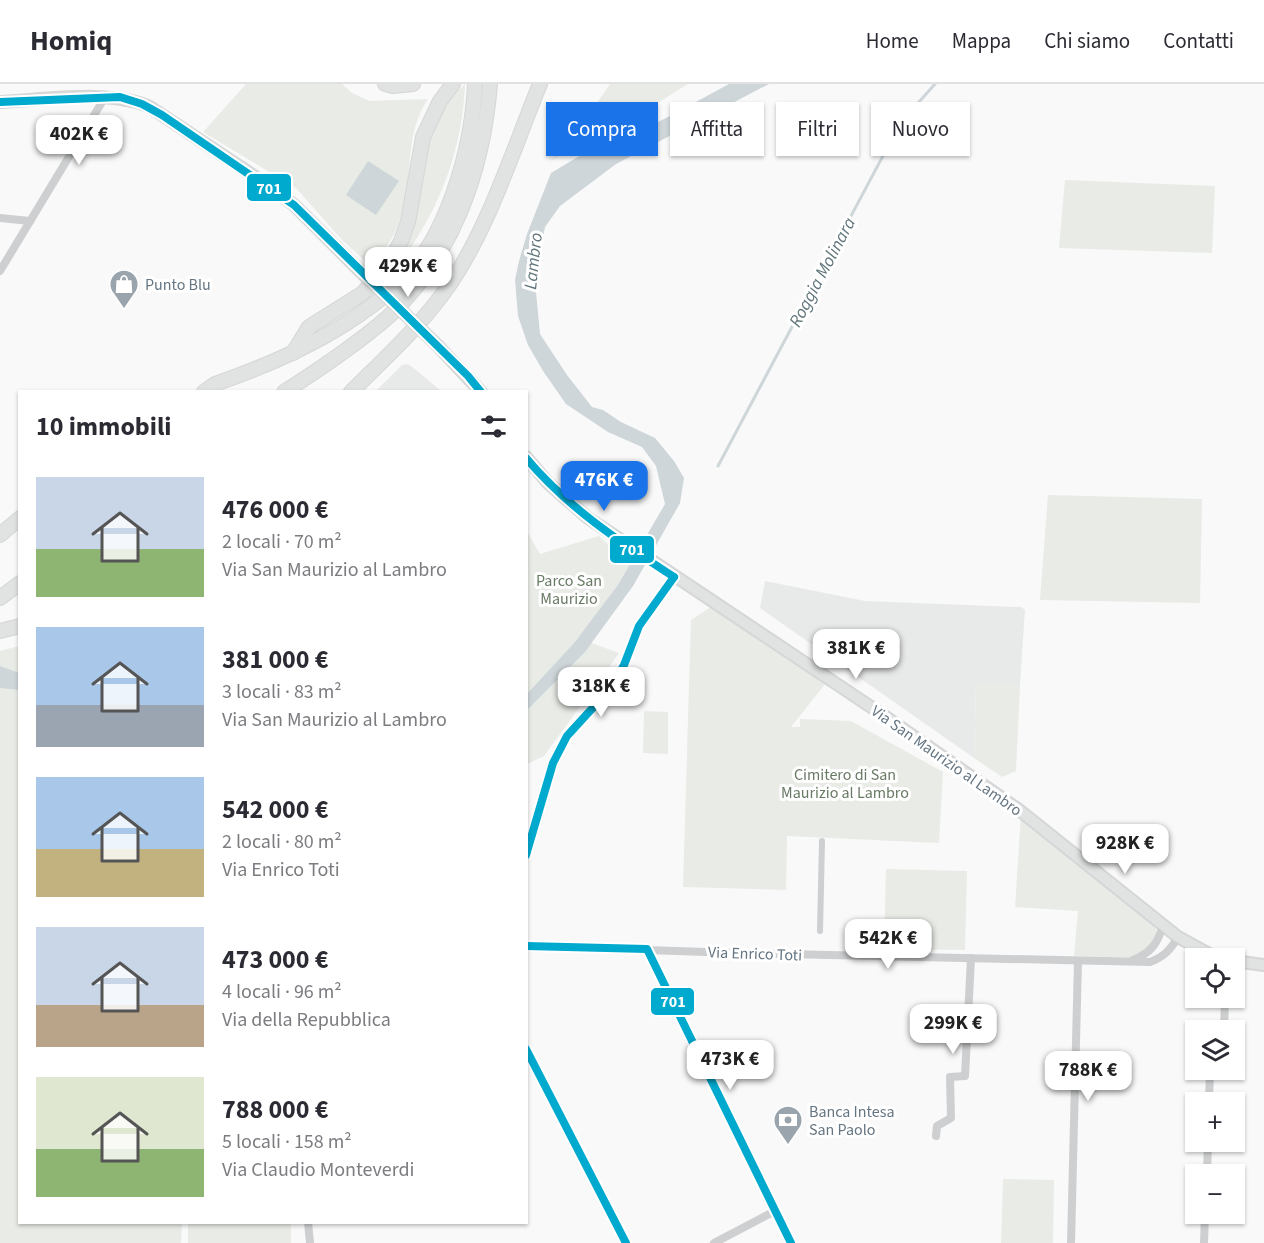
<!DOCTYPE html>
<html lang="it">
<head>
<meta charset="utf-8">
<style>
  body { margin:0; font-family:"Source Sans 3",sans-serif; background:#f7f7f7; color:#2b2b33; height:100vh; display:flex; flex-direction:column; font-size:22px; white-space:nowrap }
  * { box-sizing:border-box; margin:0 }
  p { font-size:20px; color:#7c7c81 }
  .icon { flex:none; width:33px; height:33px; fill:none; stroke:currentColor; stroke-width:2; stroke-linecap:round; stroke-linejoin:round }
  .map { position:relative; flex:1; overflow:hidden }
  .sheet { position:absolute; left:18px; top:306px; width:510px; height:834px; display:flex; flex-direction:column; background:#fff; border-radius:0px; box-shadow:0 2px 4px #0004 }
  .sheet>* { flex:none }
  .banner { position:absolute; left:546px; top:18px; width:570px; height:54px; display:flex; gap:12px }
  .controls { position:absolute; left:1185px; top:864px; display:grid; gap:12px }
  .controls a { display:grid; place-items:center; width:60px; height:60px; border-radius:0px; background:#fff; box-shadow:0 2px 4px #0004; font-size:30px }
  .price { position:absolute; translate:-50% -51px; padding:0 14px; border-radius:12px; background:#fff; color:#222; font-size:20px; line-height:39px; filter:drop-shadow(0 2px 3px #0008) }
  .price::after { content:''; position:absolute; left:50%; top:36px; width:18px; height:14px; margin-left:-9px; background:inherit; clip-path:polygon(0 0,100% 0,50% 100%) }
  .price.active { background:#1a73e8; color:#fff }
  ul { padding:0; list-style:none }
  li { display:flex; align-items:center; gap:18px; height:150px; padding:0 18px }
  li span { display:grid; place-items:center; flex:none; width:168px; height:120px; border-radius:0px; color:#555 }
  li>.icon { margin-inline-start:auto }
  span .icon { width:72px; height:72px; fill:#fffc; stroke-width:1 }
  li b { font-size:26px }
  h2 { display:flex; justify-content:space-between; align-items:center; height:72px; padding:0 18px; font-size:26px }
  .pill { padding:0 21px; border-radius:0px; background:#fff; box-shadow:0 2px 4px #0004; font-size:21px; line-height:54px }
  .pill.active { background:#1a73e8; color:#fff }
  header { display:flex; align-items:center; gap:36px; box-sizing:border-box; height:84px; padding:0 30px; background:#fff; border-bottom:2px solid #e1e1e2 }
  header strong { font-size:28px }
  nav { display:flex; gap:33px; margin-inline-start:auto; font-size:21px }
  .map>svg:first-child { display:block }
  .built { fill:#e8e9e9 }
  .green { fill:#e8ebe6 }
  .water { fill:#ced6d9 }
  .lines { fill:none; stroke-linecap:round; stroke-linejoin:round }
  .stream { stroke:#ced6d9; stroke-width:3 }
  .secondary-casing { stroke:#d5d6d7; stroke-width:14 }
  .motorway-casing { stroke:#d5d6d6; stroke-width:16 }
  .pedestrian { stroke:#cecfd0; stroke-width:6 }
  .minor { stroke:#cecfd0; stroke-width:8 }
  .secondary { stroke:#e1e2e2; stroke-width:10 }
  .motorway { stroke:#e1e2e2; stroke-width:14 }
  .secondary-bridge-casing { stroke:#d5d6d7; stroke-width:14; stroke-linecap:butt }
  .secondary-bridge { stroke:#e1e2e2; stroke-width:10 }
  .bus-1-casing { stroke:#fff; stroke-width:12 }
  .bus-1 { stroke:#00a9ce; stroke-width:8 }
  .labels { text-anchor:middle; stroke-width:6; stroke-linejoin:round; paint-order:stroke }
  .poi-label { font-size:16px; fill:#657683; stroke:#fff; text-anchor:start }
  .park-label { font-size:16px; fill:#687a64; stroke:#fff }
  .street-label { font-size:16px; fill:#657683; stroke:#fff }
  .water-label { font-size:18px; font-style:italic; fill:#60757c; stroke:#fff }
  .line-badge { stroke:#fff; stroke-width:2 }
  .badge-label { font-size:16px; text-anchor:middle; font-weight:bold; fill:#fff }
</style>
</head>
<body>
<header>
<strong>Homiq</strong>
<nav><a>Home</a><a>Mappa</a><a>Chi siamo</a><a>Contatti</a></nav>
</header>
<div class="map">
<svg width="1264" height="1159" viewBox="0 0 1264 1159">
  <rect width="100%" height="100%" fill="#f9f9f9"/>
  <!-- built -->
  <g class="built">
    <polygon points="407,280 411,282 441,307 376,307 402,281"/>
    <polygon points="765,497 865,517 1021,523 1025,526 1020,601 976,600 974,674 760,524"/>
  </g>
  <!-- green -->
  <g class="green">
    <path d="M246 0H342L352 9 370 17 428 15C405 50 413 84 404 122 399 147 386 164 372 183L342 156 296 104 203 48Z"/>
    <path d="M465 0C462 75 433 142 384 198L381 194C391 180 405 165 412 148 421 124 420 96 425 71 430 44 444 18 465 0Z"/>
    <polygon points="610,0 688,0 638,31 592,52 552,76 584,38"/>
    <polygon points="1065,96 1215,102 1212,169 1059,164"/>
    <polygon points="1048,411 1202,415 1200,519 1040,516"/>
    <polygon points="526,446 540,470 599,452 636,486 586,557 619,569 544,672 527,680"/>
    <polygon points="714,521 826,599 791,643 800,643 800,635 851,637 943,688 939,759 787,752 786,806 683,803 691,536"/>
    <polygon points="19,562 20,1138 182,1139 181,1159 0,1159 0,567"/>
    <polygon points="976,599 1020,601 1016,687 1002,693 974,674"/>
    <polygon points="644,627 668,628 668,670 643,669"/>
    <path d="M1021 731 1156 839C1158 854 1151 867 1136 872 1128 875 1086 872 1074 872L1078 827 1015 823Z"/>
    <polygon points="886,785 967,787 965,866 884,865"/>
    <polygon points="1003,1095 1054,1096 1053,1159 1001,1159"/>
    <rect x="188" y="1139" width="103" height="20"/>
  </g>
  <!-- water -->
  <g class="water">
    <polygon points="729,0 769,0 616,80 560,122 545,143 538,177 536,208 540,250 567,291 592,323 603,326 621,338 655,354 674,377 684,394 680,419 633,502 585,568 527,626 527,610 575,558 618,501 665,420 656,382 642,363 608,348 566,320 543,287 528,261 518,232 515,196 519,177 527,150 551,89 581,71 605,64 668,33"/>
    <polygon points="368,77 399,97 376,131 346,111"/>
    <polygon points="0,582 19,589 19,606 0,604"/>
  </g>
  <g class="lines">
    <!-- stream -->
    <polyline class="stream" points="718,382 901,38 935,0"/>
    <!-- secondary casing -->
    <g class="secondary-casing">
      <g id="secondary">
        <path d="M0 18C43 16 112 5 150 23L269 102 294 121 359 186"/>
        <polyline points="438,262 481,308"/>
        <polyline points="526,373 548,399 588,434 886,633 1019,726 1178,853 1209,870 1221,874"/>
        <polyline points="1234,877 1264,881"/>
      </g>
    </g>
    <!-- motorway casing -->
    <g class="motorway-casing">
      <g id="motorway">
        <polyline points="385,0 393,2 413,0"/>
        <polyline points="293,269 309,243 363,209 391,176 401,157 408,138 423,53 440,17 453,0"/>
        <path d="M204 308 215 300C281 277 345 248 398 200 447 156 472 65 475 0"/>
        <path d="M284 308C320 285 356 261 388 233 453 173 483 87 490 0"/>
        <path d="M351 308C382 277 416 246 442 211 486 153 512 68 540 0"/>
        <polyline points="0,451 20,434"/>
        <polyline points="0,514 20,499"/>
        <polyline points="0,547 20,542"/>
      </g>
    </g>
    <!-- pedestrian -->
    <polyline class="pedestrian" points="820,847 822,757"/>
    <!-- minor -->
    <g class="minor">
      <polyline points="0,134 30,137"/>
      <polyline points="0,187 105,13"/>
      <polyline points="526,773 553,679 567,652 610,605 624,581 639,542 674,493"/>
      <path d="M526 862 736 869 1150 878C1164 873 1171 865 1178 853"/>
      <polyline points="647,865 791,1159"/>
      <path d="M1133 876C1151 869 1158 859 1163 841"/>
      <polyline points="1224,946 1225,914"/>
      <polyline points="526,964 626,1159"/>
      <polyline points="1209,1018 1210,986"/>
      <polyline points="936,1052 937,1042 951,1034 950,993 965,992 971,874"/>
      <polyline points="1207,1090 1208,1058"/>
      <polyline points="308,1138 310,1159"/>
      <polyline points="714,1159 775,1127"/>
      <polyline points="1071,1159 1078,877"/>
      <polyline points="1204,1159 1205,1130"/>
    </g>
    <!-- secondary -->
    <use href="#secondary" class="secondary"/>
    <!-- motorway -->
    <use href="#motorway" class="motorway"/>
    <!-- secondary-bridge casing -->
    <g class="secondary-bridge-casing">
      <polyline id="secondary-bridge" points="359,186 438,262"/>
    </g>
    <!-- secondary-bridge -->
    <use href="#secondary-bridge" class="secondary-bridge"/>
    <!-- bus-1 casing -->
    <g class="bus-1-casing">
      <g id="bus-1">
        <polyline points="0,18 120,13 142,20 162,31 294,121 468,292 481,308"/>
        <path d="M526 374C568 424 620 458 674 493"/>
        <polyline points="526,771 553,679 567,652 610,605 624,581 639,542 674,493"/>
        <polyline points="526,862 647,865 791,1159"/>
        <polyline points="526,965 626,1159"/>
      </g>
    </g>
    <!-- bus-1 -->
    <use href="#bus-1" class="bus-1"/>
  </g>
  <!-- icons -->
  <defs>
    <g id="shop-pin" transform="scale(1.5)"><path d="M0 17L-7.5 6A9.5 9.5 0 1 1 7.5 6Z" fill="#99a4ac" stroke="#fff"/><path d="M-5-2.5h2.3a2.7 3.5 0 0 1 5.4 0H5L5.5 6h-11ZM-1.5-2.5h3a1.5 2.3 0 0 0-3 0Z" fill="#fff"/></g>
    <g id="bank-pin" transform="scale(1.5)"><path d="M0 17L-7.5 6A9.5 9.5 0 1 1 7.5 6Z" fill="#99a4ac" stroke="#fff"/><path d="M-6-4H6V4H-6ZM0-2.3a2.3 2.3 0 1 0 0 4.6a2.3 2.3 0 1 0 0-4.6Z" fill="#fff"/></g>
  </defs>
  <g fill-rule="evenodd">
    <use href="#shop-pin" x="124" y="200"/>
    <use href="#bank-pin" x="788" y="1036"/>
  </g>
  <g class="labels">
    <!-- poi labels -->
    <g class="poi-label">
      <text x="145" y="206">Punto Blu</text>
      <text x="809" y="1033">Banca Intesa<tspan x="809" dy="18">San Paolo</tspan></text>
    </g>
    <!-- park labels -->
    <g class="park-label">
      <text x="569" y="502">Parco San<tspan x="569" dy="18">Maurizio</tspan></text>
      <text x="845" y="696">Cimitero di San<tspan x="845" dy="18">Maurizio al Lambro</tspan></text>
    </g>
    <!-- street labels -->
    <g class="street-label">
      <text transform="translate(947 676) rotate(35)" y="6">Via San Maurizio al Lambro</text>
      <text transform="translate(755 869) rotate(2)" y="6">Via Enrico Toti</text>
    </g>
    <!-- water labels -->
    <g class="water-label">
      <text transform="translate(533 177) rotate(-84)" y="6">Lambro</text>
      <text transform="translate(822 188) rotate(-62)" y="6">Roggia Molinara</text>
    </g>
  </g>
  <g class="line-badge">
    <rect x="246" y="89" width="46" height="29" rx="6" fill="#00a9ce"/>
    <rect x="609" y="451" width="46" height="29" rx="6" fill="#00a9ce"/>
    <rect x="650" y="903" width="45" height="29" rx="6" fill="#00a9ce"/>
  </g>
  <g class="badge-label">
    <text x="269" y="110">701</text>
    <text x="632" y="471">701</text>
    <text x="673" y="923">701</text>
  </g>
</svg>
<div class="controls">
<a><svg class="icon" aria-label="locate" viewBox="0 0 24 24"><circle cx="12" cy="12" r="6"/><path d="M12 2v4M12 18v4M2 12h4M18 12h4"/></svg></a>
<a><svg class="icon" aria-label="layers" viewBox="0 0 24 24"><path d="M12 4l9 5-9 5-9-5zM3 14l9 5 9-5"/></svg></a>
<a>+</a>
<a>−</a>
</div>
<b class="price" style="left:79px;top:82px">402K €</b>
<b class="price" style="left:408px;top:214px">429K €</b>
<b class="price active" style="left:604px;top:428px">476K €</b>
<b class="price" style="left:856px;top:596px">381K €</b>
<b class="price" style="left:601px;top:634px">318K €</b>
<b class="price" style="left:1125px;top:791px">928K €</b>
<b class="price" style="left:888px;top:886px">542K €</b>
<b class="price" style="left:953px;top:971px">299K €</b>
<b class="price" style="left:730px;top:1007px">473K €</b>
<b class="price" style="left:1088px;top:1018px">788K €</b>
<div class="banner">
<a class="pill active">Compra</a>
<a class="pill">Affitta</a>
<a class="pill">Filtri</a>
<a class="pill">Nuovo</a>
</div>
<section class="sheet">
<h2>10 immobili<svg class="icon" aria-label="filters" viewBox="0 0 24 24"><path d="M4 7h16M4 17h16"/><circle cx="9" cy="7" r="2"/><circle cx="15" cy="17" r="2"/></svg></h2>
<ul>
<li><span style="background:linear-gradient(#c9d6e8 60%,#8fb573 0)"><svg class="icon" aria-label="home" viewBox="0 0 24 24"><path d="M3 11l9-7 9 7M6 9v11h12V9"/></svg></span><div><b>476 000 €</b><p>2 locali · 70 m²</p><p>Via San Maurizio al Lambro</p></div></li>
<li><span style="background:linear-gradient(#a9c7e8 65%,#9aa5b1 0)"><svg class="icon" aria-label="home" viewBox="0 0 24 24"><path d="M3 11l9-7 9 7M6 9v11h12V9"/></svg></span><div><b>381 000 €</b><p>3 locali · 83 m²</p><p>Via San Maurizio al Lambro</p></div></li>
<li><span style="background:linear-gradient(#a9c7e8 60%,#c2b280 0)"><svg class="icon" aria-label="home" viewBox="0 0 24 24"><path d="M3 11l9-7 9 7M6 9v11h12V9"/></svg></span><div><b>542 000 €</b><p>2 locali · 80 m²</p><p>Via Enrico Toti</p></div></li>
<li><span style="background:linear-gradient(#c9d6e8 65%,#b9a48a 0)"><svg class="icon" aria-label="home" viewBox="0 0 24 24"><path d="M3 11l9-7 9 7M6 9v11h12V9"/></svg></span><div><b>473 000 €</b><p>4 locali · 96 m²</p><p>Via della Repubblica</p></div></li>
<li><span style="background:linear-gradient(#dfe7d0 60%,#8fb573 0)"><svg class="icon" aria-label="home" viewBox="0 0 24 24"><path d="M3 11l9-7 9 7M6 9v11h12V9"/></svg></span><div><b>788 000 €</b><p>5 locali · 158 m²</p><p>Via Claudio Monteverdi</p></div></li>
</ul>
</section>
</div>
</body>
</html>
